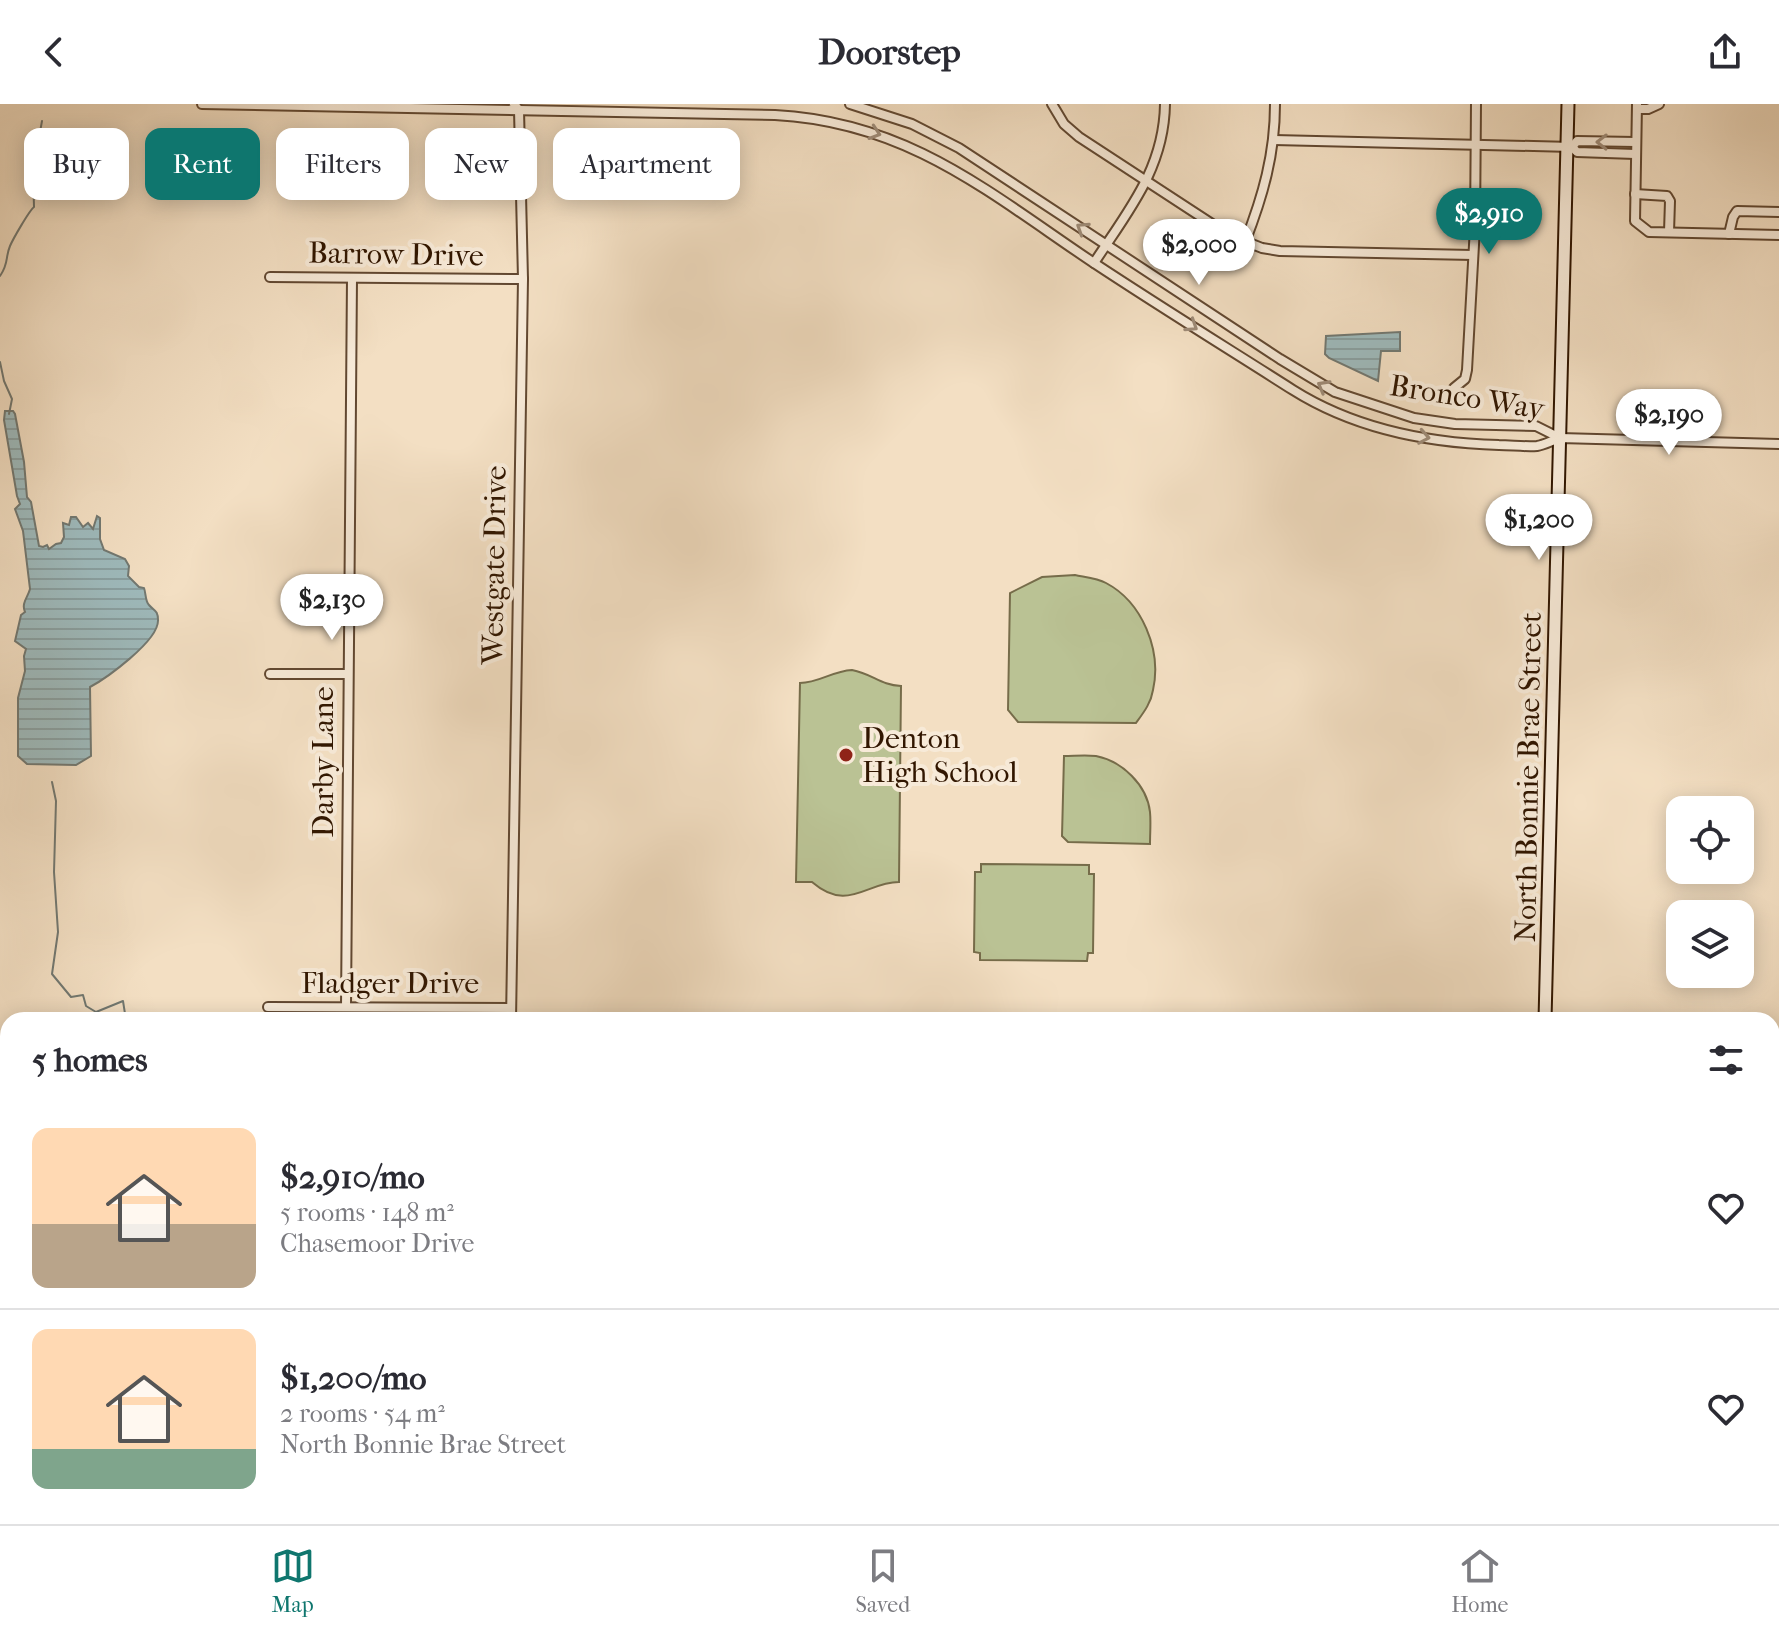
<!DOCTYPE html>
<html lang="en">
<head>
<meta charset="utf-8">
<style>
  body { margin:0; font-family:"IM FELL French Canon",serif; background:#f2f2f3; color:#2b2b33; height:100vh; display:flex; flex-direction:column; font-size:30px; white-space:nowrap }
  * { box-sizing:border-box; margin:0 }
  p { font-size:26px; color:#7c7c81 }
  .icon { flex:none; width:44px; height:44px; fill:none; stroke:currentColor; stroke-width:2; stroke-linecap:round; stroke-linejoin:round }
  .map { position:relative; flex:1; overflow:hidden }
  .sheet { position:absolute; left:0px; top:908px; width:1780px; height:512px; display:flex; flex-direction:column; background:#fff; border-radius:24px 24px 0 0; box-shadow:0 4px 20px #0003 }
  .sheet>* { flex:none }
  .top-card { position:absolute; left:24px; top:24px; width:800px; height:72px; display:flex; gap:16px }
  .fabs { position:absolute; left:1666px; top:692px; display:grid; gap:16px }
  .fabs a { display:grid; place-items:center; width:88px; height:88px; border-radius:16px; background:#fff; box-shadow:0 4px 20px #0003; font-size:40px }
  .price { position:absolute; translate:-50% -68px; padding:0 18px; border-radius:28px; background:#fff; color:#222; font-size:26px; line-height:52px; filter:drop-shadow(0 2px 4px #0008) }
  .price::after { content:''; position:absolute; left:50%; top:48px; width:24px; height:18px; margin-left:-12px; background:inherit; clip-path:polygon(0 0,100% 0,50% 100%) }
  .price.active { background:#0f766e; color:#fff }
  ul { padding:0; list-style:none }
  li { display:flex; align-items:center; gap:24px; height:200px; padding:0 32px }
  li+li { border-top:2px solid #e1e1e2 }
  li span { display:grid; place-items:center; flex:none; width:224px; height:160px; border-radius:16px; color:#555 }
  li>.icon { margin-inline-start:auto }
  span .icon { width:96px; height:96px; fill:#fffc; stroke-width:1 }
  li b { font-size:34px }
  h2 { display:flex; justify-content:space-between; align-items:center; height:96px; padding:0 32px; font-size:34px }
  .chip { padding:0 28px; border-radius:16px; background:#fff; box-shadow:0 4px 20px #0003; font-size:28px; line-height:72px }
  .chip.active { background:#0f766e; color:#fff }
  header { display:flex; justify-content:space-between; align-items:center; height:104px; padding:0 32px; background:#fff; font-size:36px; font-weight:800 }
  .tabs { display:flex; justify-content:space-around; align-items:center; height:112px; border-top:2px solid #e1e1e2; background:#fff; font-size:22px; color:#7c7c81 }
  .tabs a { display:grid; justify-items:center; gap:4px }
  .tabs .active { color:#0f766e }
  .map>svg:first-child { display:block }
  .grass { fill:url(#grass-dots); stroke:#766c4a; stroke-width:2 }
  .forest { fill:url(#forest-firs); stroke:#766c4a; stroke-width:2 }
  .park { fill:#bac294; stroke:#766c4a; stroke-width:2 }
  .water { fill:url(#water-rules); stroke:#727871; stroke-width:2 }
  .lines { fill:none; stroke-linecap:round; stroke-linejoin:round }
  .stream { stroke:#727871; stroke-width:2 }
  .street-casing { stroke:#624831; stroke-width:12 }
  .secondary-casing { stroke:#311600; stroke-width:15 }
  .street { stroke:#f7ead8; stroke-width:8 }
  .secondary { stroke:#f7ead8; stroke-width:11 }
  .oneway { stroke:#9e8b77 }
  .poi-dot { fill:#8f2418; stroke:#f7ead8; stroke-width:3 }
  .labels { text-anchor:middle; stroke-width:8; stroke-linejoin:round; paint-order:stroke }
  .street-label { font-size:30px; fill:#311600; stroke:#f7ead8 }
  .poi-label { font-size:30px; fill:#311600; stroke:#f7ead8; text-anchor:start }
</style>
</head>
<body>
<header><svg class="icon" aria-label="back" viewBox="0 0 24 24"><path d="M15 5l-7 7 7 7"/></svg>Doorstep<svg class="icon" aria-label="share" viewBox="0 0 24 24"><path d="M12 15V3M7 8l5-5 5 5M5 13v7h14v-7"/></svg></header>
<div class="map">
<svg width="1779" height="1420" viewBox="0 0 1779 1420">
  <defs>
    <pattern id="grass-dots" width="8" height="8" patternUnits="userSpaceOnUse" patternTransform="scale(2)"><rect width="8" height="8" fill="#bac294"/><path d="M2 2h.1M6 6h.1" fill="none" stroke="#a0a67e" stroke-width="1.8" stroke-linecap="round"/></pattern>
    <pattern id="forest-firs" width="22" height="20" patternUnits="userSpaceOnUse" patternTransform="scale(2)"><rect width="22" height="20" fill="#bac294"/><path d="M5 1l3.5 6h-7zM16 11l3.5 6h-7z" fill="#a0a67e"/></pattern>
    <pattern id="water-rules" width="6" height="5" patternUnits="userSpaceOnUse" patternTransform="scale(2)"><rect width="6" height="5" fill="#9ebabc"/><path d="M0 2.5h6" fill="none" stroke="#899fa0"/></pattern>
  </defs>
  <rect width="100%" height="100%" fill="#f3dfc3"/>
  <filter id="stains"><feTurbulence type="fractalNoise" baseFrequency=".0025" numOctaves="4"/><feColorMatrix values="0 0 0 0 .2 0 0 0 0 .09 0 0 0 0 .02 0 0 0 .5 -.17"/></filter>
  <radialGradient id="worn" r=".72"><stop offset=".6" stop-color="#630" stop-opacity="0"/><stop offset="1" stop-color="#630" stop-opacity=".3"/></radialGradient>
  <!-- grass -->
  <polygon class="grass" points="1363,1412 1524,1412 1524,1420 1362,1420"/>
  <!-- forest -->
  <polygon class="forest" points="1018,1412 1363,1412 1362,1420 1018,1420"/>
  <!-- park -->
  <g class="park">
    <path d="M1075 471C1084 473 1097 474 1106 479 1142 498 1162 546 1153 586 1151 599 1144 608 1136 619L1018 618 1008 606 1010 489 1042 473Z"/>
    <path d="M852 566C873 570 880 581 901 582L899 778C866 778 848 809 812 778H796L800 579C819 579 832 567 852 566Z"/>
    <path d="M1064 652C1074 652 1085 651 1096 652 1122 657 1147 681 1150 708 1151 718 1150 729 1150 740L1068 738 1062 732Z"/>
    <polygon points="981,760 1089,761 1089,770 1094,770 1093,849 1088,849 1087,857 980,856 980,849 974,848 975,768 981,768"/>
    <polygon points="1779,986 1779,1420 1767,1420 1767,1412 1772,1412 1772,1233"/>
  </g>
  <!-- water -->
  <g class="water">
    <polygon points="1400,228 1400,247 1381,247 1378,277 1329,254 1325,250 1326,232"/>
    <path d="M5 307H13L15 310 24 358 27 393 31 398 39 442 43 443 47 441 49 445 56 440 61 439 64 433 63 419 69 421 71 413H76L83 423 88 419 93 425 97 412 100 414V435L104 446 125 455 129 462 128 472 139 483 144 484C146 489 145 497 149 501 154 507 158 506 158 516 159 537 105 575 90 583L91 652 76 661 27 660 18 652V594L25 567 24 552 26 545 15 537 21 511 25 508C21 499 28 493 30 485L23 427 15 405 20 400 17 392 4 316Z"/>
  </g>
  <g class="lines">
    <!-- stream -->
    <g class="stream">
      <path d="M0 172C9 159 5 154 10 142 13 135 29 107 34 103L33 67 42 17"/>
      <polyline points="0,258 4,277 12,295 9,310"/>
      <polyline points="52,678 56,697 54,768 58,828 52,870 71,893 83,891 86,902 96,908 123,897 126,916"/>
      <polyline points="1290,1412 1291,1420"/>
    </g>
    <!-- street casing -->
    <g class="street-casing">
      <g id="street">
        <path d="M202 0 775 11C908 18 988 88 1094 159 1159 202 1227 244 1293 286 1355 325 1427 339 1499 341 1511 341 1525 343 1537 342 1544 341 1553 336 1560 334L1779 340"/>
        <polyline points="850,0 912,20 959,44 1280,255 1335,288 1414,314 1455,320 1536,322 1560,334"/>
        <polyline points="1052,0 1064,20 1079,33 1229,131 1262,144 1280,147 1473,151"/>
        <polyline points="1637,0 1635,117 1649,128 1779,131"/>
        <polyline points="1637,5 1648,5 1659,0"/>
        <polyline points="1274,36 1572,43 1577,48 1635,50"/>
        <polyline points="1572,43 1577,37 1635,38"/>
        <polyline points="1635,90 1667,92 1670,97 1669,128"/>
        <polyline points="1729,130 1733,113 1737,107 1779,108"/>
        <path d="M1245 138C1263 92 1275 50 1275 0"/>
        <path d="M1094 159C1128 107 1164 65 1165 0"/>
        <polyline points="270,173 523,175"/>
        <polyline points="1454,284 1465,275 1467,266 1475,123 1476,0"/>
        <polyline points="270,570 348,570"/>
        <polyline points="268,903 511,904"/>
        <polyline points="346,903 352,174"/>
        <polyline points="511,916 523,175 519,6 514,0"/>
        <polyline points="506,1412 506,1420"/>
        <polyline points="960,1412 962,1420"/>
        <polyline points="141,1420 141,1412"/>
        <polyline points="250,1420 250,1412"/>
        <polyline points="1626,1420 1626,1412"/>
        <polyline points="1705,1420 1705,1412"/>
      </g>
    </g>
    <!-- secondary casing -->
    <g class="secondary-casing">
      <g id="secondary">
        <polyline points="1545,916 1568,0"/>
        <polyline points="1533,1420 1534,1412"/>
      </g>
    </g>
    <!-- street -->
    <use href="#street" class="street"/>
    <!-- secondary -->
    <use href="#secondary" class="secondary"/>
  </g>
  <!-- one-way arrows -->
  <defs><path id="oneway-chevron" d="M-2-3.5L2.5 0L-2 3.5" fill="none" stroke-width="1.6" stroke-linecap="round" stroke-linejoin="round" transform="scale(2)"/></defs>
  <g class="oneway">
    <use href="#oneway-chevron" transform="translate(875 29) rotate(18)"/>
    <use href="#oneway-chevron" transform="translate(1602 38) rotate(-179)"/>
    <use href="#oneway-chevron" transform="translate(1082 124) rotate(-147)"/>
    <use href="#oneway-chevron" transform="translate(1192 222) rotate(33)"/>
    <use href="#oneway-chevron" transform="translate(1323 282) rotate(-151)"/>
    <use href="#oneway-chevron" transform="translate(1424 333) rotate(10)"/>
  </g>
  <!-- markers -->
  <circle class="poi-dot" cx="846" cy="651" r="8"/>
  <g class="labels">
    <!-- street labels -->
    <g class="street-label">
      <text transform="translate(396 150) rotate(1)" y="10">Barrow Drive</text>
      <text transform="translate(1467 293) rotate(9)" y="10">Bronco Way</text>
      <text transform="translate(494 461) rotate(-89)" y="10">Westgate Drive</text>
      <text transform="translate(323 658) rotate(-90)" y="10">Darby Lane</text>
      <text transform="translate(1528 673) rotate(-89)" y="10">North Bonnie Brae Street</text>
      <text x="390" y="889">Fladger Drive</text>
    </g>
    <!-- poi labels -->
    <g class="poi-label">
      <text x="862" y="644">Denton<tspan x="862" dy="34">High School</tspan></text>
    </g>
  </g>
  <rect width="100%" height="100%" filter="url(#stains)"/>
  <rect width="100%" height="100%" fill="url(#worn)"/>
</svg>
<div class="fabs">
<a><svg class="icon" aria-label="locate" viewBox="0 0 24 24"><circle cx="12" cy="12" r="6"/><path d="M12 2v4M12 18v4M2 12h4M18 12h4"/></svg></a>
<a><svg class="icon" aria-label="layers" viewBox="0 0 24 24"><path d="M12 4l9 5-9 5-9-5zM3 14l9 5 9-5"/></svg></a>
</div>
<b class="price active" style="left:1489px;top:152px">$2,910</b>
<b class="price" style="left:1199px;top:183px">$2,000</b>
<b class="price" style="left:1669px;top:353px">$2,190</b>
<b class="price" style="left:1539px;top:458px">$1,200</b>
<b class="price" style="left:332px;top:538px">$2,130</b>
<div class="top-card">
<a class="chip">Buy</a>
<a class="chip active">Rent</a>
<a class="chip">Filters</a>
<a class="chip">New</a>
<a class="chip">Apartment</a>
</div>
<section class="sheet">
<h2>5 homes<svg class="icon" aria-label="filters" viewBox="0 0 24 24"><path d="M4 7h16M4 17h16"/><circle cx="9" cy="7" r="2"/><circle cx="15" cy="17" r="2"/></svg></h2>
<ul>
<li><span style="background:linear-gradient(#ffd9b3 60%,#b9a48a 0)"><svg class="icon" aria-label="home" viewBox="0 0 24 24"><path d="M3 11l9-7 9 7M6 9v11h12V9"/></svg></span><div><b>$2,910/mo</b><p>5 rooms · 148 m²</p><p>Chasemoor Drive</p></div><svg class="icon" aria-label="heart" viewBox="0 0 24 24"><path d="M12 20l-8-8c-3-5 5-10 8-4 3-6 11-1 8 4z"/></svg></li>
<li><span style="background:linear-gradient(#ffd9b3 75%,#7fa58c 0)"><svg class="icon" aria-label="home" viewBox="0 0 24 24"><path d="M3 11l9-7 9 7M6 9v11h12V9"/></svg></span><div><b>$1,200/mo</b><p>2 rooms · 54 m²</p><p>North Bonnie Brae Street</p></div><svg class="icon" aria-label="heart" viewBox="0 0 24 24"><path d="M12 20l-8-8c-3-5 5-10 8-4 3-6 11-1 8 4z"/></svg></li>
</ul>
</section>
</div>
<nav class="tabs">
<a class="active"><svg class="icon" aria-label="map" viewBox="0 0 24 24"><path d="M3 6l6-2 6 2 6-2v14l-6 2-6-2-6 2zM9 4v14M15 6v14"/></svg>Map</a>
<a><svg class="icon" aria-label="saved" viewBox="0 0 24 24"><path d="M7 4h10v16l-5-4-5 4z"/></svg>Saved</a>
<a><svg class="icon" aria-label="home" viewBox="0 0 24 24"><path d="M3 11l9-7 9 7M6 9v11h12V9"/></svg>Home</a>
</nav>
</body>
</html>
